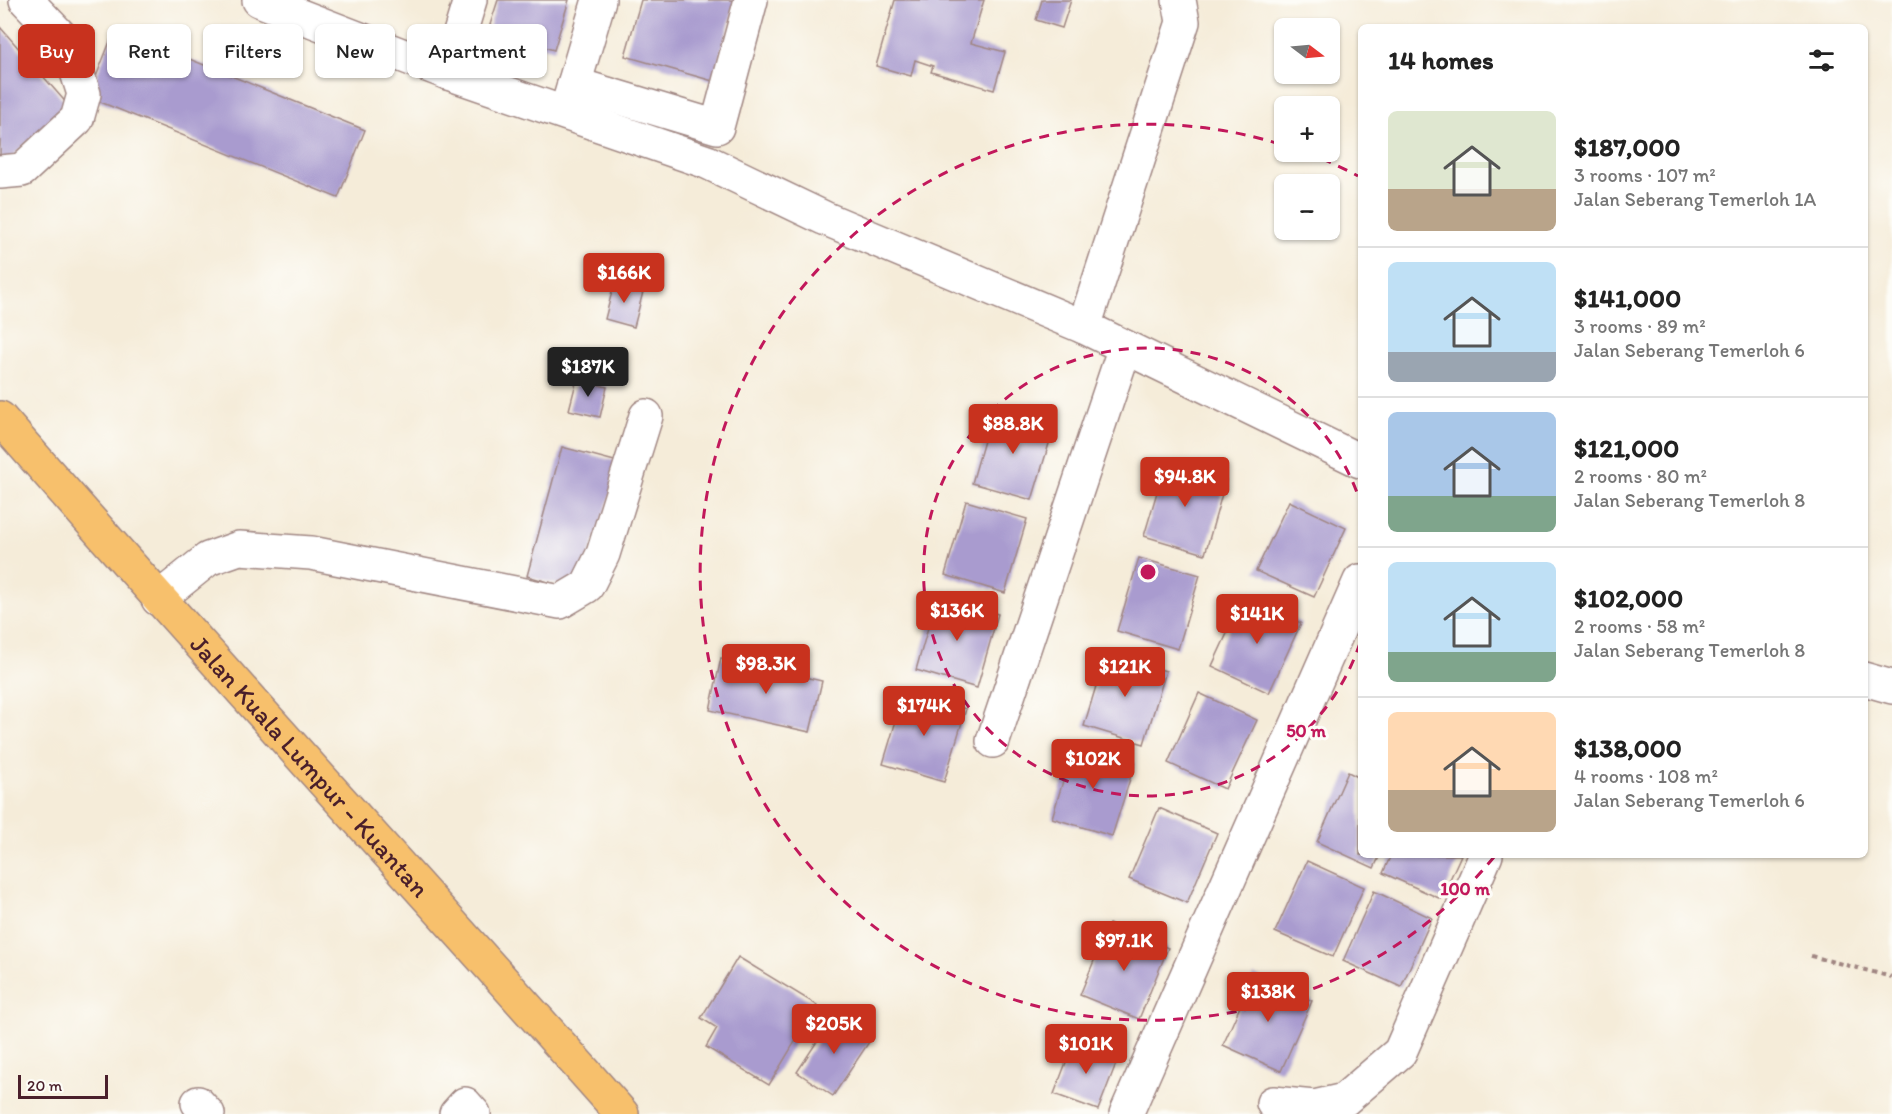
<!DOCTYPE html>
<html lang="en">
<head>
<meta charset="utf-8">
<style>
  body { margin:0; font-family:Itim,sans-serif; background:#f6f6f6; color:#222; height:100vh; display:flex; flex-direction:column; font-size:22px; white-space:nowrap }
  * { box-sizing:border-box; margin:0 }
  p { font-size:20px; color:#767676 }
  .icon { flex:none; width:33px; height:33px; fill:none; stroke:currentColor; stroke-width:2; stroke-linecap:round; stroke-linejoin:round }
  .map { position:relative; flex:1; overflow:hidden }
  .side { position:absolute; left:1358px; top:24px; width:510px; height:834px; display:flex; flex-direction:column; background:#fff; border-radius:9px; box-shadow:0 2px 4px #0004 }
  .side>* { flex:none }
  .banner { position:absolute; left:18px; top:24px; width:570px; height:54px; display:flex; gap:12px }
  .needle { width:39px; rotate:106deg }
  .buttons { position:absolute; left:1274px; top:18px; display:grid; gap:12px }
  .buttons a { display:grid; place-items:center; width:66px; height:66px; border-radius:9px; background:#fff; box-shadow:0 2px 4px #0004; font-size:30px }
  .scale { position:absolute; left:18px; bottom:15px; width:90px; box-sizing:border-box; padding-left:6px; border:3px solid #4a1f2b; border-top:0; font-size:16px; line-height:21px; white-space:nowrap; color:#4a1f2b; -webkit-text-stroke:4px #fdfcf7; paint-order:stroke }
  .price { position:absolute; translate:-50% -51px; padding:0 14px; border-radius:6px; background:#c8321e; color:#fff; font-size:20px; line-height:39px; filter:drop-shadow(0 2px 3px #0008) }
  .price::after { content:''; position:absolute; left:50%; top:36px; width:18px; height:14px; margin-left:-9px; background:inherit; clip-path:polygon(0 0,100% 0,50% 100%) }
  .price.on { background:#222; color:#fff }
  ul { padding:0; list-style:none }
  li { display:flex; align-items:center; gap:18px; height:150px; padding:0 30px }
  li+li { border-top:2px solid #e0e0e0 }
  li span { display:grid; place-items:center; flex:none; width:168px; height:120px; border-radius:9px; color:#555 }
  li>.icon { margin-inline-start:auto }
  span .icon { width:72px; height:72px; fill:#fffc; stroke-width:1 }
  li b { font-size:26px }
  h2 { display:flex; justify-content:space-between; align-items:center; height:72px; padding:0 30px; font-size:26px }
  .pill { padding:0 21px; border-radius:9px; background:#fff; box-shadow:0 2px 4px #0004; font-size:21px; line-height:54px }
  .pill.on { background:#c8321e; color:#fff }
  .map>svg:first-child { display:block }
  .building { fill:#a99bcf }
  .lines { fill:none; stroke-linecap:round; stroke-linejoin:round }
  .minor-casing { stroke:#a08682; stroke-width:36 }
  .highway-casing { stroke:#a08682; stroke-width:36 }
  .path { stroke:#a08682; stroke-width:4; stroke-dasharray:4.5 4.5; stroke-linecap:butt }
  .minor { stroke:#fff; stroke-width:33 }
  .highway { stroke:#f7c06c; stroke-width:33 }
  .ring { fill:none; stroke:#c2185b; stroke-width:3; stroke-dasharray:10 8 }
  .labels { text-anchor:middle; stroke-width:6; stroke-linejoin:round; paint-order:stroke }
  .street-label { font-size:26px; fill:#4a1f2b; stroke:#fdfcf7 }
  .centre { fill:#c2185b; stroke:#fdfcf7; stroke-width:3 }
  .ring-label { font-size:18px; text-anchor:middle; font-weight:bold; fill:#c2185b; stroke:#fdfcf7; stroke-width:6; stroke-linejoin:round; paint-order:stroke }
</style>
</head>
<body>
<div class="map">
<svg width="1892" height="1114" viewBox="0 0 1892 1114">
  <rect width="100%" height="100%" fill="#fdfcf7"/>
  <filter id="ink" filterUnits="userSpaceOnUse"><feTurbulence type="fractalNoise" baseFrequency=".0167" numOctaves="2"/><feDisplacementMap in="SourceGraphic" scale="12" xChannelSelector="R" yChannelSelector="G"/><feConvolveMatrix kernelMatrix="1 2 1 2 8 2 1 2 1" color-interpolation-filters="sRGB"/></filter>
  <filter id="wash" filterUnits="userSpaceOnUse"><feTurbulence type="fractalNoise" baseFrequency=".008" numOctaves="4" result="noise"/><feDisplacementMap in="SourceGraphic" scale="24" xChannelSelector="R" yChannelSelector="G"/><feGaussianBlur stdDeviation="1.35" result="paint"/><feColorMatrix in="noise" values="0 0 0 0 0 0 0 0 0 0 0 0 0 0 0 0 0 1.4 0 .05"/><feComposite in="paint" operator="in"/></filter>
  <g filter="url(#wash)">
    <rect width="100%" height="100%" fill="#f5ecd9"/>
    <g id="blocks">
      <!-- building -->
      <g class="building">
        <polygon points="498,0 569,0 554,50 488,31"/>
        <polygon points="641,0 736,0 713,81 625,56"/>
        <polygon points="895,0 984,0 971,43 1005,52 994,90 931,72 933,66 915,60 911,76 876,66"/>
        <polygon points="1042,0 1071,0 1062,28 1036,20"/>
        <polygon points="0,27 69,106 1,166 0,165"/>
        <polygon points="115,29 365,130 338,198 88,97"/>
        <polygon points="615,280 644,288 634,327 605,319"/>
        <polygon points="577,379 607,387 600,417 569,410"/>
        <polygon points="993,409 1054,427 1032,500 972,483"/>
        <polygon points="562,447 622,463 577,590 527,576"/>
        <polygon points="1166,462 1226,480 1205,554 1144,536"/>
        <polygon points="966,501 1027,519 1005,593 945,575"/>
        <polygon points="1289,501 1346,528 1314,597 1256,571"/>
        <polygon points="1139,558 1200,575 1178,649 1117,631"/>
        <polygon points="937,596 998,614 977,688 916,670"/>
        <polygon points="1244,597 1301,623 1269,693 1212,666"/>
        <polygon points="1106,653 1166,671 1144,744 1084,726"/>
        <polygon points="721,658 822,681 810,732 710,710"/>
        <polygon points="905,691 966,709 944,782 883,764"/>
        <polygon points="1199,693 1257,720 1225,789 1168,763"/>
        <polygon points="1074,744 1135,763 1112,836 1052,818"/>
        <polygon points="1348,772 1360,778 1360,855 1380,855 1374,868 1317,842"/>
        <polygon points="1159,808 1217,833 1187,903 1129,879"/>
        <polygon points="1391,855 1461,855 1441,899 1383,873"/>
        <polygon points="1307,861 1364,887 1333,957 1275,932"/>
        <polygon points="1374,891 1432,918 1401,987 1343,961"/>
        <polygon points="1109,924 1168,948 1139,1019 1080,995"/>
        <polygon points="738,957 817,1005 769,1085 706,1047 717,1028 701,1018"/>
        <polygon points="1254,975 1312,1001 1281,1071 1223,1045"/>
        <polygon points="835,1014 871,1039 833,1096 797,1072"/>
        <polygon points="1075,1039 1119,1056 1098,1110 1054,1094"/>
      </g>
    </g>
  </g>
  <g filter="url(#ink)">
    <use href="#blocks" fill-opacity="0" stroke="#a08682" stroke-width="1.5"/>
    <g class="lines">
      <!-- minor casing -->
      <g class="minor-casing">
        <g id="minor">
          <polyline points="259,0 448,73 707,162 824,218 1084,327 1360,461"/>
          <polyline points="448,73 470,0"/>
          <polyline points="574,84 717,127 751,0"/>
          <polyline points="568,105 599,0"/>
          <polyline points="0,172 22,170 77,119 84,94 68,44 26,0"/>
          <polyline points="1084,327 1183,22 1179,0"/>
          <polyline points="158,599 208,559 239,548 311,553 560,602 587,586 603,554 646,416"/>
          <polyline points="1864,679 1892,687"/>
          <polyline points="993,741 1125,347"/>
          <polyline points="198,1103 208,1114"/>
          <polyline points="1273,1103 1314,1107 1344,1100 1400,1052 1486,855"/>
          <polyline points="456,1114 465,1104 474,1114"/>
          <polyline points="1126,1114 1360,581"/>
        </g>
      </g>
      <!-- highway casing -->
      <g class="highway-casing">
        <g id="highway">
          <path id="s1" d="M0 418C205 653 415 881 622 1114"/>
        </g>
      </g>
      <!-- path -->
      <polyline class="path" points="1811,956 1892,977"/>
      <!-- minor -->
      <use href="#minor" class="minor"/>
      <!-- highway -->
      <use href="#highway" class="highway"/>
    </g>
  </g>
  <!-- distance rings -->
  <g class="ring">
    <path d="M1360 643A224 224 0 1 1 1360 501"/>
    <path d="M1494 857A448 448 0 1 1 1283 145M1305 152A448 448 0 0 1 1358 176"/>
  </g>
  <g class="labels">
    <!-- street labels -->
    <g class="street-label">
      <text dy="9" stroke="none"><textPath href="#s1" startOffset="466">Jalan Kuala Lumpur - Kuantan</textPath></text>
    </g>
  </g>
  <circle cx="1148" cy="572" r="9" class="centre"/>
  <g class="ring-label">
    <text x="1306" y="737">50 m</text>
    <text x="1465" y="895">100 m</text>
  </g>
</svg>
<div class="buttons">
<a><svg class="needle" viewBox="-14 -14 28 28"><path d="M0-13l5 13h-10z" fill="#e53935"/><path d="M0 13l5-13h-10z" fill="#767676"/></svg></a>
<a>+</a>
<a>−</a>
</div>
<div class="scale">20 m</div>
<b class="price" style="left:624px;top:304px">$166K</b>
<b class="price on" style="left:588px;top:398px">$187K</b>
<b class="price" style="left:1013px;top:455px">$88.8K</b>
<b class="price" style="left:1185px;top:508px">$94.8K</b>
<b class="price" style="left:957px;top:642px">$136K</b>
<b class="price" style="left:1257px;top:645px">$141K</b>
<b class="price" style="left:766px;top:695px">$98.3K</b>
<b class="price" style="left:1125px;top:698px">$121K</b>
<b class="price" style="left:924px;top:737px">$174K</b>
<b class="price" style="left:1093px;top:790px">$102K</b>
<b class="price" style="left:1124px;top:972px">$97.1K</b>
<b class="price" style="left:1268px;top:1023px">$138K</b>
<b class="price" style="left:834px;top:1055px">$205K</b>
<b class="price" style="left:1086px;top:1075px">$101K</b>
<div class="banner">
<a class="pill on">Buy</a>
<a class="pill">Rent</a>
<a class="pill">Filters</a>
<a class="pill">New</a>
<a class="pill">Apartment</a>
</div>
<section class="side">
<h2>14 homes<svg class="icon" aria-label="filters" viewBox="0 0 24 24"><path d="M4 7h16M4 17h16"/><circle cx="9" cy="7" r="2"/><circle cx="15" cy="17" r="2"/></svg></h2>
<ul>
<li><span style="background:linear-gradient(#dfe7d0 65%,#b9a48a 0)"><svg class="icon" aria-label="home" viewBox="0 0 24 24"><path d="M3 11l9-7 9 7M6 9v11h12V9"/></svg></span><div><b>$187,000</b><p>3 rooms · 107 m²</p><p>Jalan Seberang Temerloh 1A</p></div></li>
<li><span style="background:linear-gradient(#bfe0f5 75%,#9aa5b1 0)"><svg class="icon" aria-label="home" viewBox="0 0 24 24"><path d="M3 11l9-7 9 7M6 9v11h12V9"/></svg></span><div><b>$141,000</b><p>3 rooms · 89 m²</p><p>Jalan Seberang Temerloh 6</p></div></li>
<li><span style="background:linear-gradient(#a9c7e8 70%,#7fa58c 0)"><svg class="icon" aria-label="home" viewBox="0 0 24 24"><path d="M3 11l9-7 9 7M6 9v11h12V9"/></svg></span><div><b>$121,000</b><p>2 rooms · 80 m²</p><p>Jalan Seberang Temerloh 8</p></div></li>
<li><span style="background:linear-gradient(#bfe0f5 75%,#7fa58c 0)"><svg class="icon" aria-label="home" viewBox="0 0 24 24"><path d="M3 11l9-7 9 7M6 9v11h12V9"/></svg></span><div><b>$102,000</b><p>2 rooms · 58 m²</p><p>Jalan Seberang Temerloh 8</p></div></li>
<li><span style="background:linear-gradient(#ffd9b3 65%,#b9a48a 0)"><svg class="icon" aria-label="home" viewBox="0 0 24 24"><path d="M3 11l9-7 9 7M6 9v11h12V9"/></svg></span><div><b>$138,000</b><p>4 rooms · 108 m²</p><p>Jalan Seberang Temerloh 6</p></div></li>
</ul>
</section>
</div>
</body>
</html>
